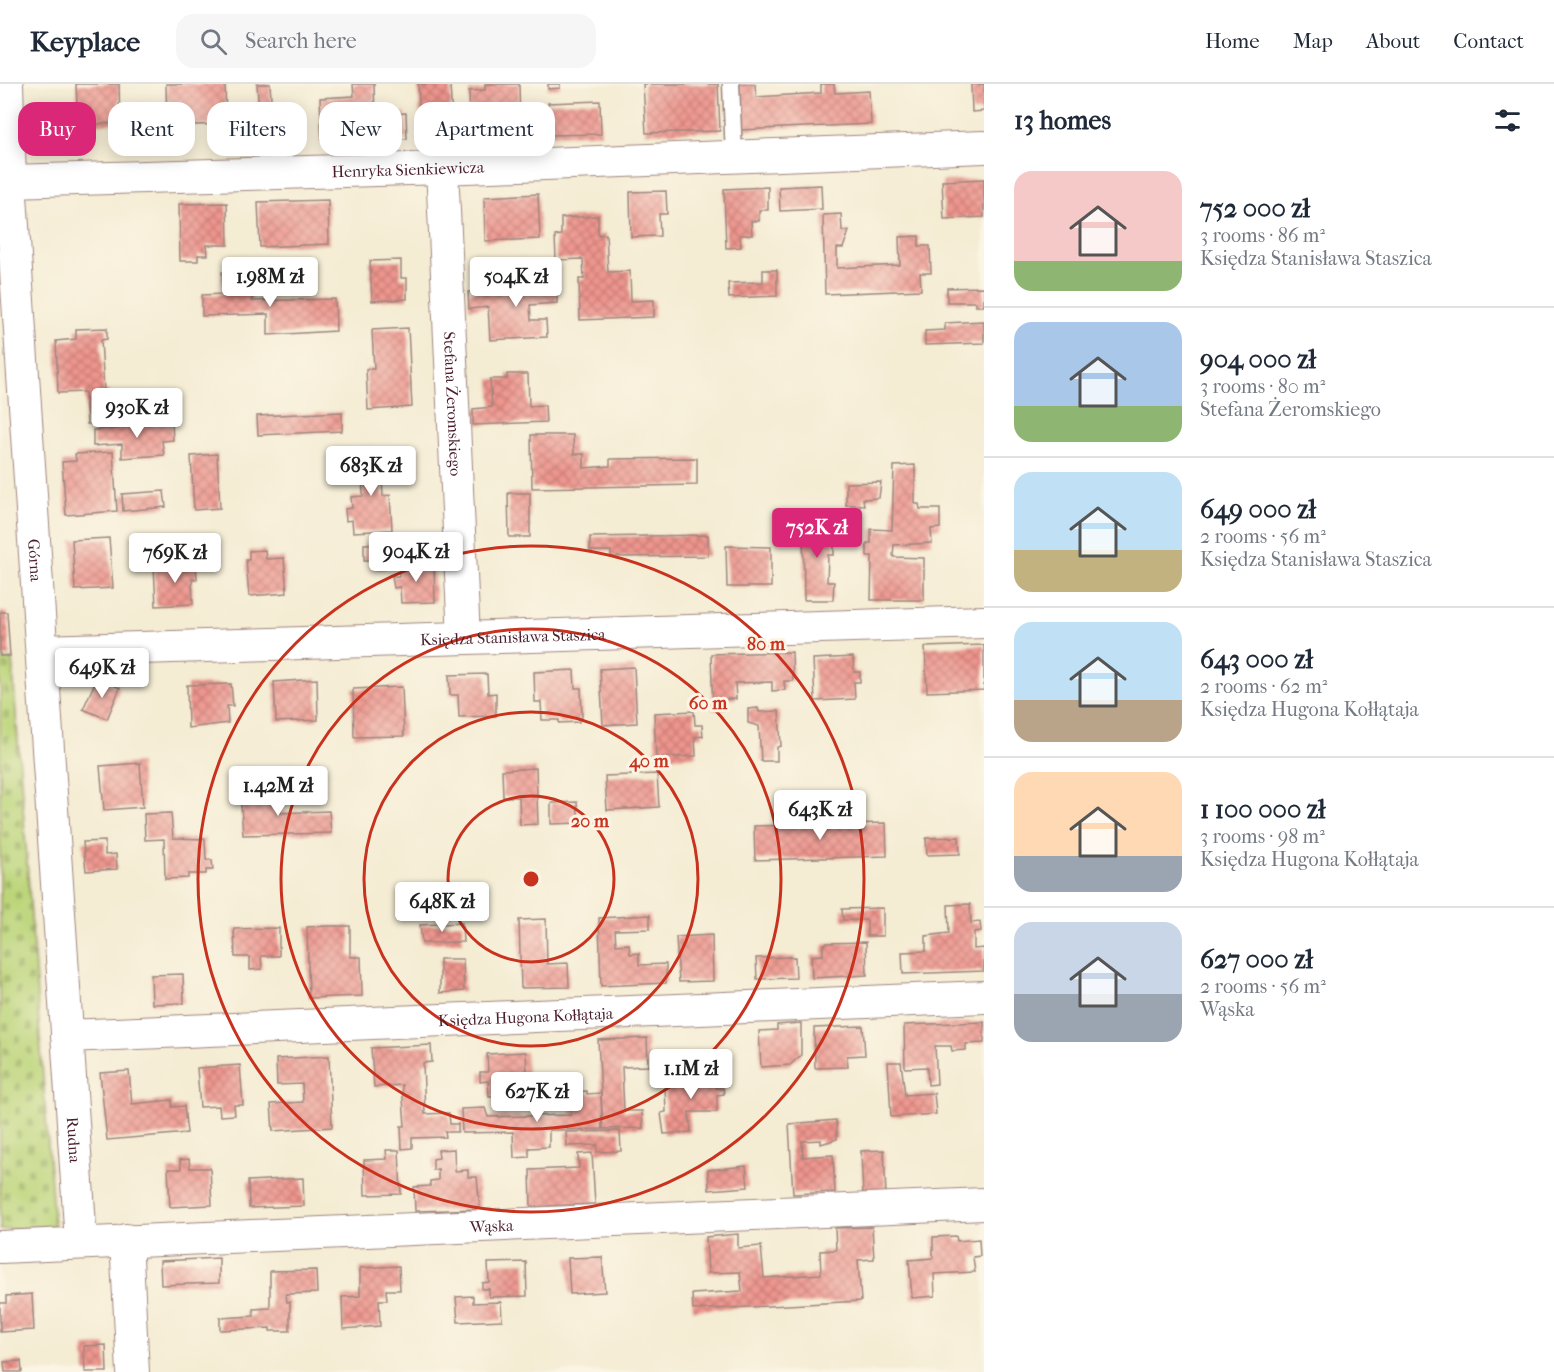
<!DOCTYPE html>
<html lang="en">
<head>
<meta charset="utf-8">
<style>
  body { margin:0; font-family:"IM FELL French Canon",serif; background:#f6f6f7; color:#1f2937; height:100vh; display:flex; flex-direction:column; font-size:22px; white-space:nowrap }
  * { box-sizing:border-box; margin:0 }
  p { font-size:20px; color:#747a83 }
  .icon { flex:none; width:33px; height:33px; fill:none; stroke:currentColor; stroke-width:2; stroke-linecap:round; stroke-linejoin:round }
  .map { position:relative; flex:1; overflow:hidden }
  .drawer { display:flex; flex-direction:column; background:#fff; width:570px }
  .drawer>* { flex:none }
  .guide { position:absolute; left:18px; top:18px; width:570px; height:54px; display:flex; gap:12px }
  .price { position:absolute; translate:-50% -51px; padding:0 14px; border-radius:6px; background:#fff; color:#222; font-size:20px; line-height:39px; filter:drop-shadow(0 2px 3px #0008) }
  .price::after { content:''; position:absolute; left:50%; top:36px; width:18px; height:14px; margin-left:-9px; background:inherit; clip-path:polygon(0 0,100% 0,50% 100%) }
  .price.active { background:#db2777; color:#fff }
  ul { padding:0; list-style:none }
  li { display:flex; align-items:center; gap:18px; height:150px; padding:0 30px }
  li+li { border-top:2px solid #e0e1e3 }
  li span { display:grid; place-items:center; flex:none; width:168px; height:120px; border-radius:18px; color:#555 }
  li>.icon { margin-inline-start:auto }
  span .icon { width:72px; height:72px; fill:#fffc; stroke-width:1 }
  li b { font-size:26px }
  h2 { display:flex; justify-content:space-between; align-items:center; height:72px; padding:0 30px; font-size:26px }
  .chip { padding:0 21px; border-radius:18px; background:#fff; box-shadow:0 3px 15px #0003; font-size:21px; line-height:54px }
  .chip.active { background:#db2777; color:#fff }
  header { display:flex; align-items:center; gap:36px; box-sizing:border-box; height:84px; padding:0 30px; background:#fff; border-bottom:2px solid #e0e1e3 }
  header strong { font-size:28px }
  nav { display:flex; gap:33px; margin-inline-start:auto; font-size:21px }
  .search { width:420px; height:54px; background:#f6f6f7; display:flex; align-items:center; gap:15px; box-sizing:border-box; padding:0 21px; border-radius:18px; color:#747a83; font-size:22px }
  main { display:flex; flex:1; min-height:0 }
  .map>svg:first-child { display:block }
  .cemetery { fill:url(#cemetery-stones); stroke:#837a52; stroke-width:1.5 }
  .building { fill:url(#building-cross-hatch) }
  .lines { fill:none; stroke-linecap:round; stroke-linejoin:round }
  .lane-casing { stroke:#9f867f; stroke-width:19 }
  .street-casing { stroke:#9f867f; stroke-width:34 }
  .lane { stroke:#fff; stroke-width:16 }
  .street { stroke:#fff; stroke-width:32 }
  .ring { fill:none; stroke:#c8321e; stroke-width:3 }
  .labels { text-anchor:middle; stroke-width:6; stroke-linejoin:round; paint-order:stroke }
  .street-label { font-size:16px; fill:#4a1f2b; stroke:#fcf5e5 }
  .centre { fill:#c8321e; stroke:#fcf5e5; stroke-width:3 }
  .ring-label { font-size:18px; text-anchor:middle; font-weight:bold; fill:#c8321e; stroke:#fcf5e5; stroke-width:6; stroke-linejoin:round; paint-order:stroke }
</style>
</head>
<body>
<header>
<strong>Keyplace</strong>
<div class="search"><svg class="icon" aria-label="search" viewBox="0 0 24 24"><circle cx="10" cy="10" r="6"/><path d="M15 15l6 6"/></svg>Search here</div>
<nav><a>Home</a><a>Map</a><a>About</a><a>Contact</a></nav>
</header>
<main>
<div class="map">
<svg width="984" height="1288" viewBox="0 0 984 1288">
  <defs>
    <pattern id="cemetery-stones" width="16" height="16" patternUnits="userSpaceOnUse" patternTransform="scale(1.5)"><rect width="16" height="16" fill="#bcd57a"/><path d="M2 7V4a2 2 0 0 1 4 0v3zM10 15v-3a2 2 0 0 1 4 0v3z" fill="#a3b66a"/></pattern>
    <pattern id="building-cross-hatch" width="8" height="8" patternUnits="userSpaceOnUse" patternTransform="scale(1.5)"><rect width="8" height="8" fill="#ee968e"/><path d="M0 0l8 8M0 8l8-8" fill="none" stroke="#c37a74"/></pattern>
  </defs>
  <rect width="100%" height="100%" fill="#fcf5e5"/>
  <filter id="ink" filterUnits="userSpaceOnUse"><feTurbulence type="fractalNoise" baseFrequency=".0167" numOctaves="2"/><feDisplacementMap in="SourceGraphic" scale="12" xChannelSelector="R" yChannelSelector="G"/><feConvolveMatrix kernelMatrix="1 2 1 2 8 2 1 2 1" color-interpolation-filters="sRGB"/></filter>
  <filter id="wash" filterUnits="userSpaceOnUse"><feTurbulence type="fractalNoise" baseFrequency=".008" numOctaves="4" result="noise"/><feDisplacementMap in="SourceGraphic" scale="24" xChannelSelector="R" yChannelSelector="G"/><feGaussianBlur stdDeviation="1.35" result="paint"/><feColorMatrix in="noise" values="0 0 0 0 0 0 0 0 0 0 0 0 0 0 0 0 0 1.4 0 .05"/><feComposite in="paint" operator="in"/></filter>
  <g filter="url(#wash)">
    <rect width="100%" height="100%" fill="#f4ecd3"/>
    <!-- cemetery -->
    <polygon class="cemetery" points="12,575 54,1142 0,1146 0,576"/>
    <g id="blocks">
      <!-- building -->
      <g class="building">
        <polygon points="76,0 119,0 120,39 78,41"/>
        <polygon points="166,0 225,0 226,40 167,42"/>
        <polygon points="257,0 270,0 272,28 284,28 285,43 260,44"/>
        <polygon points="353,0 374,0 375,31 406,29 407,55 322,59 320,14 354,12"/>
        <polygon points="418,0 450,0 453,54 421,55"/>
        <polygon points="485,0 519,0 520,43 470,44 469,7 485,6"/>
        <polygon points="548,0 560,0 560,4 548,5"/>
        <polygon points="643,0 718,0 720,47 646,49"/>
        <polygon points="740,0 755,0 756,13 821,9 821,0 834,0 835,9 869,7 871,40 741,46"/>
        <polygon points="971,0 984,0 984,27 972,28"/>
        <polygon points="600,17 601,50 550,51 548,19"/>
        <polygon points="984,95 984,133 944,135 942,97"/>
        <polygon points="821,101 822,125 780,127 779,103"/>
        <polygon points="768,103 768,126 759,126 759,137 751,137 752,151 740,151 741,163 726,164 724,105"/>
        <polygon points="666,107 667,130 659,130 660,152 631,153 630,108"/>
        <polygon points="538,110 540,155 485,157 484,113"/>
        <polygon points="328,116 329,160 260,163 258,118"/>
        <polygon points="227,119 228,161 207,161 208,171 198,171 198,177 180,177 179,120"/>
        <polygon points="841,130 842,147 849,147 843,164 837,164 837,184 900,181 899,153 919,152 919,162 930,162 931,189 920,189 921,206 825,210 823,131"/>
        <polygon points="598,132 598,151 606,150 608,188 630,187 631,217 654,216 654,233 580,236 579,195 584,195 583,175 556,176 555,152 561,151 561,134"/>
        <polygon points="401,176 401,194 407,194 407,215 372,217 370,177"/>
        <polygon points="763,186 777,186 777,212 729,214 728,199 763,198"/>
        <polygon points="250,187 252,217 335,215 336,247 268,251 268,230 202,232 202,211 223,210 222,188"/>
        <polygon points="557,193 557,219 530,221 531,236 546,236 547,253 490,256 488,223 469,225 468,208 515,204 514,197"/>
        <polygon points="984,203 984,222 976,222 976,218 947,218 947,204"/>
        <polygon points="984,237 984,259 925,261 925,247 945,246 945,239"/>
        <polygon points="107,244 107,255 101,256 104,307 109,307 110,339 87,340 85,308 58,309 56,257 76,255 76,245"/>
        <polygon points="408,244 412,323 368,326 366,285 374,285 372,246"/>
        <polygon points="507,290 528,290 529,322 545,321 546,338 473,341 473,325 492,323 490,295 507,295"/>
        <polygon points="342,328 342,347 258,351 257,332"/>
        <polygon points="172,338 173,356 162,357 164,371 122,374 122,360 93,362 93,346 119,345 119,341"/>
        <polygon points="531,351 573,351 574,370 584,370 584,384 610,382 610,375 697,374 697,401 532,404"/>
        <polygon points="380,366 382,384 389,384 389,396 382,396 383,412 390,411 392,446 353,448 352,436 346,437 345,425 352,424 351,413 363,412 361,367"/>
        <polygon points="113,368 117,427 66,431 62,378 76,377 75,370"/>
        <polygon points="217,370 220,424 194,426 191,372"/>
        <polygon points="915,381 915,420 919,420 920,425 940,425 940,444 931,445 932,459 894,461 893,471 894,473 924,474 924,516 871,516 872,472 867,472 867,459 871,459 871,445 892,446 894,382"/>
        <polygon points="881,398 879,414 863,415 864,421 846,421 846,399"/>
        <polygon points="164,407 166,423 123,427 122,410"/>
        <polygon points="508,409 530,409 530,453 509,453"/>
        <polygon points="803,435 827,435 827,442 834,442 834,471 828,471 827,498 834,498 833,516 804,516"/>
        <polygon points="708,451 708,472 611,473 611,467 590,467 590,453"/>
        <polygon points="109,454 113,504 75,506 72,456"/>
        <polygon points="396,459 396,475 385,475 385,485 372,485 371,476 364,476 364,460"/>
        <polygon points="726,462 771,463 771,503 727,503"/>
        <polygon points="265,466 266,475 284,474 287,509 249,512 246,476 249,476 249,467"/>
        <polygon points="434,479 435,518 401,519 400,503 394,504 392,492 399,492 399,481"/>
        <polygon points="196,480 197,495 192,495 193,520 156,522 154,482"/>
        <polygon points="0,528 7,528 10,572 0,572"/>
        <polygon points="984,561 984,606 927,608 925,563"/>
        <polygon points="792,568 793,597 784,597 785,606 772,607 772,598 735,599 736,615 723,615 723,626 713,626 711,570"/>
        <polygon points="853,573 854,588 860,588 860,598 854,598 855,615 815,617 813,575"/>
        <polygon points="634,583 637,639 603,641 600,585"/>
        <polygon points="574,586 575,604 581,604 582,634 579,634 579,638 559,639 559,636 542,636 541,618 535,618 534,588"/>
        <polygon points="487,590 488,610 496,609 496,632 459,633 458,611 450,611 449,591"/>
        <polygon points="97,594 120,604 107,635 83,625"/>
        <polygon points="317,595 318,636 276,638 274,598"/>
        <polygon points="231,600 233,622 227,622 228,639 188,644 187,601"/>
        <polygon points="402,603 404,652 354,653 353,605"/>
        <polygon points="758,624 759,628 779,627 781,662 777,663 777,677 761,677 759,642 748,639 748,625"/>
        <polygon points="694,627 695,641 702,641 703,652 695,653 696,672 656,674 654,629"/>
        <polygon points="140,679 143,723 104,726 100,682"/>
        <polygon points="536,684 538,740 520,741 519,713 503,713 502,686"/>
        <polygon points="657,690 659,723 607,726 605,692"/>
        <polygon points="275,705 277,729 329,727 331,749 243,751 240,706"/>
        <polygon points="577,718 579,739 551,740 551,719"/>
        <polygon points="171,729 173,754 205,755 206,776 212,776 213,786 206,786 206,790 188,790 188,794 165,795 164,755 145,756 144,730"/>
        <polygon points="886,739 887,772 755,776 754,742"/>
        <polygon points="959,753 960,770 927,771 926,754"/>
        <polygon points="105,757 105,771 116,770 117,785 86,787 83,758"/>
        <polygon points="970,820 971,839 980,838 981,847 974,848 974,865 984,864 984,887 903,890 902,868 926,867 926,852 949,849 948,821"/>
        <polygon points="883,824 883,852 867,852 867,836 843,836 842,825"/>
        <polygon points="650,831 650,845 615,846 616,861 629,860 630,870 639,869 639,881 666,880 666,899 601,902 599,834"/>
        <polygon points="546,835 547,880 568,879 569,903 521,904 519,836"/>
        <polygon points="462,839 463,858 422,859 420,841"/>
        <polygon points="328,842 350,842 350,873 361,873 362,912 309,914 307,843"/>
        <polygon points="279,844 279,872 261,872 262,885 250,886 250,873 235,873 234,845"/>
        <polygon points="712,851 713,897 679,898 676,853"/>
        <polygon points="866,858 867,891 812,894 811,872 823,871 823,862 826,859"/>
        <polygon points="795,873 796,894 757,895 756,874"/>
        <polygon points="440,875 463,875 464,907 440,909"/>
        <polygon points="183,890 184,919 152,920 151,891"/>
        <polygon points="984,938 984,959 966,960 966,966 952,967 951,962 935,962 937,1000 928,1001 927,983 905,984 904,941"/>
        <polygon points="801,939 801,971 790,981 761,983 759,947 777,946 777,941"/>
        <polygon points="863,942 865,971 847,972 848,983 815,984 814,944"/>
        <polygon points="647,954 648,982 622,983 624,1027 642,1027 643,1044 603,1045 598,956"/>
        <polygon points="431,961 432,978 423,979 425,1030 449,1029 450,1040 458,1040 458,1048 445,1048 446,1053 412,1054 412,1064 402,1065 401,1042 405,1042 402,1001 374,1003 371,964"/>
        <polygon points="526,968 528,1011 489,1013 488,997 480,998 480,988 488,988 487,970"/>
        <polygon points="329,972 332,1043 273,1047 271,1020 303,1018 302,1000 277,1001 276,975"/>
        <polygon points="888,978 901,978 905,1011 934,1009 936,1030 891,1033"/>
        <polygon points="715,979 716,1004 723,1004 724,1010 717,1011 717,1028 689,1028 691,1048 664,1050 661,1029 666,1028 665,1003 697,1001 695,980"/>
        <polygon points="240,981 243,1021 234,1021 235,1031 220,1032 219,1022 200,1023 197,984"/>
        <polygon points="129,987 132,1020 172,1016 172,1023 184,1022 187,1049 107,1056 100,989"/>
        <polygon points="587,1007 587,1010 601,1009 602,1045 549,1046 549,1063 529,1064 529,1073 514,1074 513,1048 462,1049 461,1025 485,1024 488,1033 571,1031 570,1008"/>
        <polygon points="836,1036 837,1055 821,1060 821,1056 802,1057 803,1073 833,1071 835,1108 793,1110 789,1040"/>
        <polygon points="620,1047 621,1067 597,1068 597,1061 567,1062 566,1048"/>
        <polygon points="454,1065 455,1087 468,1086 468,1093 477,1093 480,1125 415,1127 414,1103 430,1102 430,1097 438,1096 438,1085 433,1086 433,1075 439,1074 438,1066"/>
        <polygon points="386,1066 399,1066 401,1110 365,1111 364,1076 387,1075"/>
        <polygon points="884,1066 886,1111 863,1111 861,1067"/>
        <polygon points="592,1069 595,1120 531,1123 530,1086 579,1084 578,1070"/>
        <polygon points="189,1075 190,1084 210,1084 212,1121 170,1123 168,1085 181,1085 180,1076"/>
        <polygon points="746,1082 748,1103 709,1106 708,1086"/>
        <polygon points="303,1094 304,1122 249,1124 248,1097"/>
        <polygon points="872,1143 874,1175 858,1176 861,1217 693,1226 692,1210 742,1207 740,1188 708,1189 706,1153 738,1150 738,1164 761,1162 764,1194 821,1190 820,1167 836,1166 835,1144"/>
        <polygon points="956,1152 957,1157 979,1155 980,1172 973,1173 975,1188 934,1190 935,1212 912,1214 909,1176 933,1174 933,1153"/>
        <polygon points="602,1173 605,1208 570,1210 568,1174"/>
        <polygon points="219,1174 219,1199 161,1201 160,1177"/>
        <polygon points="526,1178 527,1212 489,1213 489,1205 482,1205 482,1199 489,1198 488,1179"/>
        <polygon points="399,1182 400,1206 386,1206 387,1216 379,1216 380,1242 343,1245 342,1213 360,1212 360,1184"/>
        <polygon points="316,1186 317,1209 286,1210 287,1218 290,1218 290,1247 270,1247 270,1244 220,1246 220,1234 254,1232 253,1225 270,1224 270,1187"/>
        <polygon points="32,1210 34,1246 0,1248 0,1219 6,1219 6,1212"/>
        <polygon points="473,1212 473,1219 501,1218 502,1236 458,1238 456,1213"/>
        <polygon points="106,1261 107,1288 85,1288 84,1262"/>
        <polygon points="21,1277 22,1288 5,1288 4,1278"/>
      </g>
    </g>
  </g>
  <g filter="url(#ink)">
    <use href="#blocks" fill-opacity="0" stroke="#9f867f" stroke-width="1.5"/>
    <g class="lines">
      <!-- lane casing -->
      <g class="lane-casing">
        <polyline id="lane" points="731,0 734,73"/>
      </g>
      <!-- street casing -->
      <g class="street-casing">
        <g id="street">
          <path id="s1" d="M7 0 10 97 81 1158"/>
          <path id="s2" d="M442 84 464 554"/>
          <path id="s3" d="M10 97 442 84 984 63"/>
          <path id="s4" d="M42 567 984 538"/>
          <path id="s5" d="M67 952 984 913"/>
          <polyline points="126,1156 133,1288"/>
          <path id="s6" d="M0 1163 984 1120"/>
        </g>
      </g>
      <!-- lane -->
      <use href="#lane" class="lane"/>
      <!-- street -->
      <use href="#street" class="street"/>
    </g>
  </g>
  <!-- distance rings -->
  <g class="ring">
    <circle cx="531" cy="795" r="83"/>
    <circle cx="531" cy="795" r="167"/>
    <circle cx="531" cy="795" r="250"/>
    <circle cx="531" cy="795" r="333"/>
  </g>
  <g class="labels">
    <!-- street labels -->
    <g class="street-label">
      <text dy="6" stroke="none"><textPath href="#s3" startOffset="398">Henryka Sienkiewicza</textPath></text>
      <text dy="6" stroke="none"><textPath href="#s2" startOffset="236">Stefana Żeromskiego</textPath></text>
      <text dy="6" stroke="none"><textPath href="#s1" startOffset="477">Górna</textPath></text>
      <text dy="6" stroke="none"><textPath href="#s4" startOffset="471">Księdza Stanisława Staszica</textPath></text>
      <text dy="6" stroke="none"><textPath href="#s5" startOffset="459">Księdza Hugona Kołłątaja</textPath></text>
      <text dy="6" stroke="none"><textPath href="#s1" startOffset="1058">Rudna</textPath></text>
      <text dy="6" stroke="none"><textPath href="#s6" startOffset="492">Wąska</textPath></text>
    </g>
  </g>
  <circle cx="531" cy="795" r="9" class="centre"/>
  <g class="ring-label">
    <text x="766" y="566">80 m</text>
    <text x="708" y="625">60 m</text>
    <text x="649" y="683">40 m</text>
    <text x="590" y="743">20 m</text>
  </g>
</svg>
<b class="price" style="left:270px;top:224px">1.98M zł</b>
<b class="price" style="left:516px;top:224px">504K zł</b>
<b class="price" style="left:137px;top:355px">930K zł</b>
<b class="price" style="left:371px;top:413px">683K zł</b>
<b class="price active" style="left:817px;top:475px">752K zł</b>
<b class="price" style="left:416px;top:499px">904K zł</b>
<b class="price" style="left:175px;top:500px">769K zł</b>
<b class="price" style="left:102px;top:615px">649K zł</b>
<b class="price" style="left:278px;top:733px">1.42M zł</b>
<b class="price" style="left:820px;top:757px">643K zł</b>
<b class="price" style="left:442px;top:849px">648K zł</b>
<b class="price" style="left:691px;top:1016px">1.1M zł</b>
<b class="price" style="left:537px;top:1039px">627K zł</b>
<div class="guide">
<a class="chip active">Buy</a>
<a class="chip">Rent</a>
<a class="chip">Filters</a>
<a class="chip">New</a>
<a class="chip">Apartment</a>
</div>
</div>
<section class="drawer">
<h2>13 homes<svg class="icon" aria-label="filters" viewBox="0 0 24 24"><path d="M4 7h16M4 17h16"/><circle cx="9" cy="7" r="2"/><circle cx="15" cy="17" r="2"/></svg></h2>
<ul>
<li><span style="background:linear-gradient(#f6c9c9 75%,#8fb573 0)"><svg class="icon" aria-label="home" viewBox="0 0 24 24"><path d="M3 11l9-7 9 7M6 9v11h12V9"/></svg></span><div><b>752 000 zł</b><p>3 rooms · 86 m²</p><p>Księdza Stanisława Staszica</p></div></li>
<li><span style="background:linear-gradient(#a9c7e8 70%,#8fb573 0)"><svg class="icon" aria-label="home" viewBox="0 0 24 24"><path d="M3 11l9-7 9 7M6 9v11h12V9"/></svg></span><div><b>904 000 zł</b><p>3 rooms · 80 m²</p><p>Stefana Żeromskiego</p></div></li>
<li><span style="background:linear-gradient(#bfe0f5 65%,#c2b280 0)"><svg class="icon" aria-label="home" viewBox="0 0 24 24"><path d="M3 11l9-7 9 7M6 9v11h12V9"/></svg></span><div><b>649 000 zł</b><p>2 rooms · 56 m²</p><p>Księdza Stanisława Staszica</p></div></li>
<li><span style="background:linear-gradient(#bfe0f5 65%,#b9a48a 0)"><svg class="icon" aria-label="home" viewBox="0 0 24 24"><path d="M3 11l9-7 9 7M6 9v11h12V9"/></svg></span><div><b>643 000 zł</b><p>2 rooms · 62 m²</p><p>Księdza Hugona Kołłątaja</p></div></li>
<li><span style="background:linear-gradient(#ffd9b3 70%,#9aa5b1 0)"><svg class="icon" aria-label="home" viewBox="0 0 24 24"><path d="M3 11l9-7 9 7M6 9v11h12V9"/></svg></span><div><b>1 100 000 zł</b><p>3 rooms · 98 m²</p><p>Księdza Hugona Kołłątaja</p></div></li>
<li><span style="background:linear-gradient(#c9d6e8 60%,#9aa5b1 0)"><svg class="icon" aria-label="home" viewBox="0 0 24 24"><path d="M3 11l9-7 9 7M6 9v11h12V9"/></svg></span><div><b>627 000 zł</b><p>2 rooms · 56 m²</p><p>Wąska</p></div></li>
</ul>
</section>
</main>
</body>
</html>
